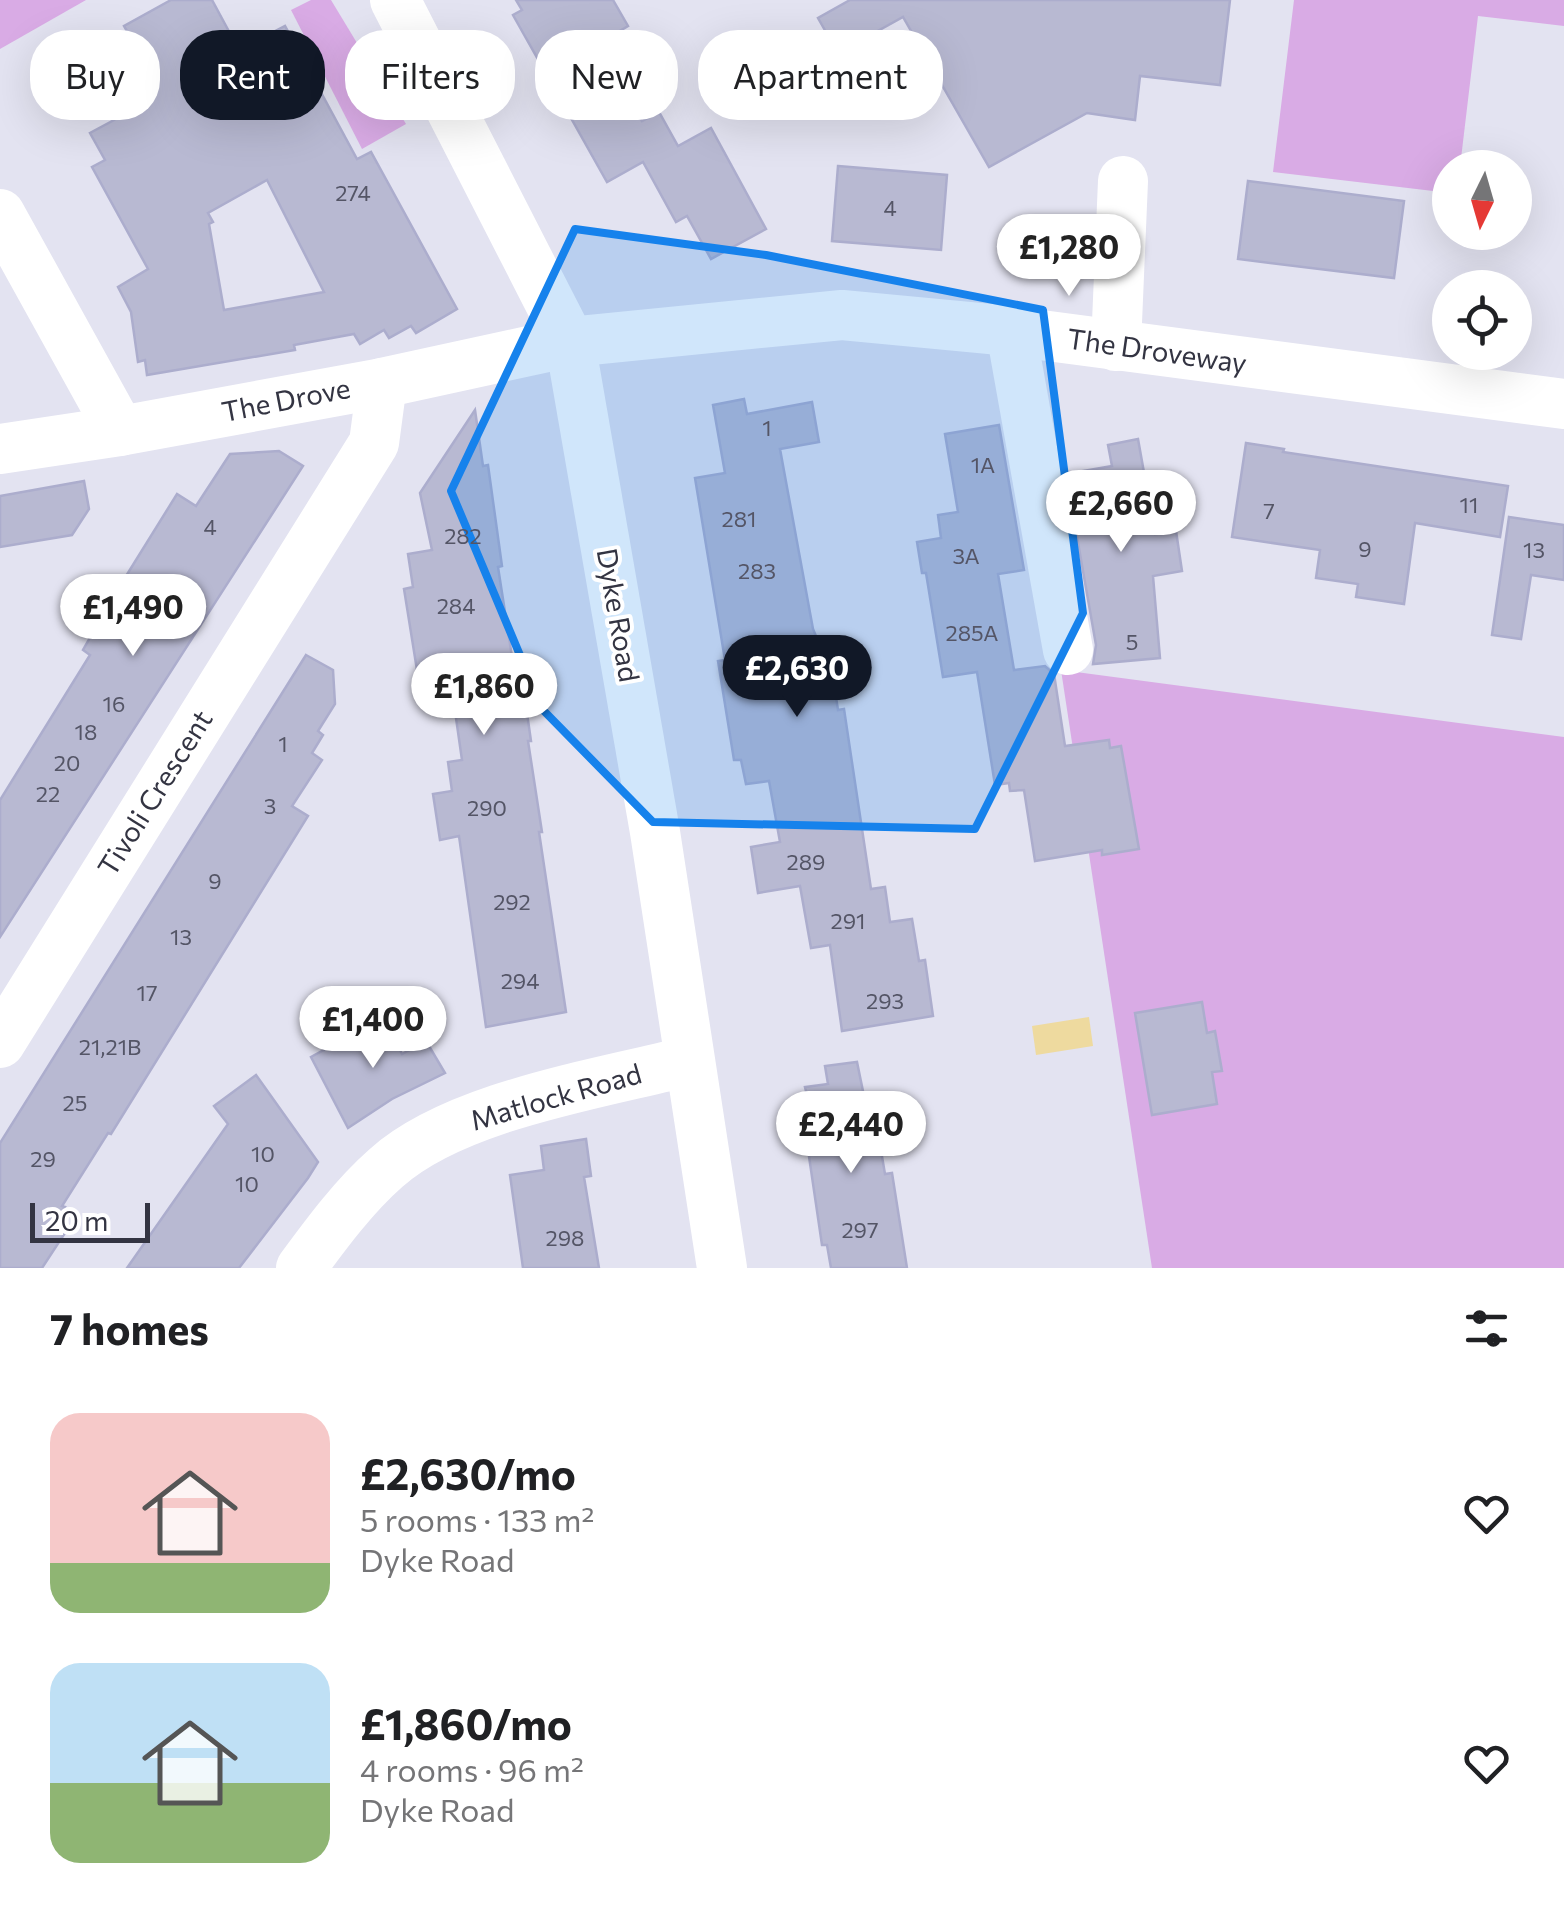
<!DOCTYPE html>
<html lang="en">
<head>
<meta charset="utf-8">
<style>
  body { margin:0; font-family:Commissioner,sans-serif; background:#f2f2f2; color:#202124; height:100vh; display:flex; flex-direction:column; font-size:38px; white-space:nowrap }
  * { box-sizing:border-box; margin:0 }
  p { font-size:32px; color:#757577 }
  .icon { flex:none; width:55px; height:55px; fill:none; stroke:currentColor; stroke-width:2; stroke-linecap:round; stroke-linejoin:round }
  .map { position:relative; height:1268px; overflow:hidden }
  .side { display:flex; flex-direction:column; background:#fff; flex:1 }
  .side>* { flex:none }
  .guide { position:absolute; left:30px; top:30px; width:1000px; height:90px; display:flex; gap:20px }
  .needle { width:65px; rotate:185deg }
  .controls { position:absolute; left:1432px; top:150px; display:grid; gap:20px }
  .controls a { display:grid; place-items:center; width:100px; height:100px; border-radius:50%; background:#fff; box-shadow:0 10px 40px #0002; font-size:50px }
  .scale { position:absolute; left:30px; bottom:25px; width:120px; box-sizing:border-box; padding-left:10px; border:5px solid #333442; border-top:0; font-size:28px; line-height:35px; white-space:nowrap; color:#333442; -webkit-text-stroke:8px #fff; paint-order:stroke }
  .price { position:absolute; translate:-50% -85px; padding:0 22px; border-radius:35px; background:#fff; color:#222; font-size:32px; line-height:65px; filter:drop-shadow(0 2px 5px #0008) }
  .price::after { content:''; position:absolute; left:50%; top:60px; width:30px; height:22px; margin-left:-15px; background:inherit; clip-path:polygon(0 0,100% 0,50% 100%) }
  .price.selected { background:#111827; color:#fff }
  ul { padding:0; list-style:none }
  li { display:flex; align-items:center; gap:30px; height:250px; padding:0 50px }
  li span { display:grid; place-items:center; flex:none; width:280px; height:200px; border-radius:30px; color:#555 }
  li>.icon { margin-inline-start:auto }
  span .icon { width:120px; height:120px; fill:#fffc; stroke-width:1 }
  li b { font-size:42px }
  h2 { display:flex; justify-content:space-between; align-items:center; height:120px; padding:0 50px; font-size:42px }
  .chip { padding:0 35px; border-radius:40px; background:#fff; box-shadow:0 10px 40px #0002; font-size:35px; line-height:90px }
  .chip.selected { background:#111827; color:#fff }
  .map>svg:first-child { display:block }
  .green { fill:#d9abe5 }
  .water { fill:#eeda9f }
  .building { fill:#b8b9d2; stroke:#acadcd; stroke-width:2.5; fill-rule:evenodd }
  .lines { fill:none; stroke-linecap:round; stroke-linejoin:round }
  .minor { stroke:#fff; stroke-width:50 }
  .marked { fill:#1682ec; fill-opacity:0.2; stroke:#1682ec; stroke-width:8; stroke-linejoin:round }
  .labels { text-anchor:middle; stroke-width:8; stroke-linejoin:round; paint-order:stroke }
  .number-label { font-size:22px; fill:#545566 }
  .street-label { font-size:28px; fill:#333442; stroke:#fff }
</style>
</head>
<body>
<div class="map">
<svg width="1564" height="1268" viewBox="0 0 1564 1268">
  <rect width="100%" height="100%" fill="#e3e3f1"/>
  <!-- green -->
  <g class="green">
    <polygon points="0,0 86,0 0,49"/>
    <polygon points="311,0 331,0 406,124 362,149 291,10"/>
    <polygon points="1294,0 1564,0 1564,26 1478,16 1460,167 1450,168 1450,193 1273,172"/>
    <polygon points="1061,670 1564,737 1564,1268 1152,1268"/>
  </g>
  <!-- water -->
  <polygon class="water" points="1089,1017 1093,1046 1036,1055 1032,1026"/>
  <!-- building -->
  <g class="building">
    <path d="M171 0H212L239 50 285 26 357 159 371 152 457 309 416 333 411 326 389 338 384 330 360 344 354 334 294 345 295 350 147 375 145 360 138 362 131 312 118 287 148 269 92 167 105 160 90 133 114 120 88 73 120 53 116 46 131 38 124 26ZM267 180 324 292 224 310 209 224 213 222 208 213Z"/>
    <polygon points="516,0 613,0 628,26 608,38 620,60 611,66 642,121 659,112 678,146 711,128 766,229 711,259 687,216 676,222 643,162 607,182 513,15 522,10"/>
    <polygon points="850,0 1230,0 1220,85 1140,76 1135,120 1087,113 989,167 903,17 838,53 818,18"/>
    <polygon points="838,166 947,175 941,250 832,241"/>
    <polygon points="1248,181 1404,201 1394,278 1238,259"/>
    <polygon points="744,399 747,414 812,402 819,442 780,449 813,629 818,641 827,639 838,710 844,709 871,889 885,887 890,922 912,919 919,961 925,960 933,1016 842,1031 830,945 811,948 800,886 758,893 751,847 780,842 769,781 746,784 741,760 734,760 718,661 725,660 695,478 725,473 713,405"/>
    <polygon points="475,410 483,466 488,465 502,566 498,567 517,689 520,700 525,699 531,741 528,741 542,832 539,832 566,1012 486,1027 459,836 440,840 433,794 452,791 448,762 462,760 452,690 421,695 404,589 413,587 408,554 432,550 420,493"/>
    <polygon points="999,425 1024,570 998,574 1014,670 1045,666 1054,674 1065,746 1109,740 1110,748 1121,746 1139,849 1102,855 1102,850 1035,861 1024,790 1010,791 1009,783 995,785 977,672 943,677 926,573 922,573 917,542 941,538 938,515 958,512 945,434"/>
    <polygon points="1138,439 1155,534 1176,531 1182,571 1153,576 1160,658 1093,664 1096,645 1066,474 1112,466 1108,445"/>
    <polygon points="1246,443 1284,449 1283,452 1508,486 1500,537 1415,523 1404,604 1356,597 1358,584 1316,578 1320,550 1232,537"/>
    <polygon points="279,451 303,466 0,937 0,800 90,655 83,650 118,589 177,494 196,506 230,454"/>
    <polygon points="84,481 89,509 72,535 0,547 0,496"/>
    <polygon points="1509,517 1564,525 1564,580 1531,575 1521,639 1492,635"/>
    <polygon points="306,655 333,670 335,704 318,731 323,735 312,753 322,760 292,806 308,816 111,1134 108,1133 62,1206 65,1207 53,1226 65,1233 42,1268 0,1268 0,1143"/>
    <polygon points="1202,1002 1207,1033 1215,1031 1222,1071 1212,1072 1217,1104 1152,1115 1135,1013"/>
    <polygon points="379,1020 391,1043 395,1040 402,1054 426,1041 445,1073 392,1099 348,1128 311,1057"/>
    <polygon points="857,1062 873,1140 879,1139 885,1174 892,1173 907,1268 831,1268 827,1245 822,1245 801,1102 808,1100 805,1087 828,1084 825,1066"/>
    <polygon points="256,1075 318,1162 308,1178 239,1268 127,1268 228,1124 214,1106"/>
    <polygon points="586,1139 591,1176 584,1177 599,1268 523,1268 510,1175 544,1170 541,1146"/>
  </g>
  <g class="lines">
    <!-- minor -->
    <g class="minor">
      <polyline points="395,0 570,342 655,832 722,1268"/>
      <polyline points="0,214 120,431"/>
      <polyline points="1011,331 1068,650"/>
      <polyline points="1116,346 1123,181"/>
      <polyline points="0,449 120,431 382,383 570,342 842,315 1011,331 1564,404"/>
      <polyline points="0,1043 374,443 382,383"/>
      <path d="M301 1268C326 1234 354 1196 386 1168 455 1106 598 1084 689 1061"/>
    </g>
  </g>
  <!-- marked area -->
  <path class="marked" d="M575 229 766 255 1043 310 1083 613 975 829 653 822 543 710 451 491Z"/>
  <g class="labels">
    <!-- number labels -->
    <g class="number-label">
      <text x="353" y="201">274</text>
      <text x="890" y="216">4</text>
      <text x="767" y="436">1</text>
      <text x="983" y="473">1A</text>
      <text x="1469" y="513">11</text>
      <text x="1269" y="519">7</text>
      <text x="739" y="527">281</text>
      <text x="210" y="535">4</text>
      <text x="463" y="544">282</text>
      <text x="1365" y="557">9</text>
      <text x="1534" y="558">13</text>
      <text x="966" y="564">3A</text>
      <text x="757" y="579">283</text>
      <text x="456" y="614">284</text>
      <text x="972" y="641">285A</text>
      <text x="1132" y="650">5</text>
      <text x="114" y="712">16</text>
      <text x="86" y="740">18</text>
      <text x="283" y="752">1</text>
      <text x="67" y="771">20</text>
      <text x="48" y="802">22</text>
      <text x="270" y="814">3</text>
      <text x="487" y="816">290</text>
      <text x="806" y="870">289</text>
      <text x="215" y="889">9</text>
      <text x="512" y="910">292</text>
      <text x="848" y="929">291</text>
      <text x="181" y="945">13</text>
      <text x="520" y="989">294</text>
      <text x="147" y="1001">17</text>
      <text x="885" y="1009">293</text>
      <text x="110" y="1055">21,21B</text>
      <text x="75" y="1111">25</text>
      <text x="263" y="1162">10</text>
      <text x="43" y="1167">29</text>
      <text x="247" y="1192">10</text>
      <text x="860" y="1238">297</text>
      <text x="565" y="1246">298</text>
    </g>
    <!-- street labels -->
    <g class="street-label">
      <text transform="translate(1157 351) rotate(8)" y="10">The Droveway</text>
      <text transform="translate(286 400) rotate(-11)" y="10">The Drove</text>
      <text transform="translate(618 615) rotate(80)" y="10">Dyke Road</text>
      <text transform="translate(155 793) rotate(-58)" y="10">Tivoli Crescent</text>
      <text transform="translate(556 1097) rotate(-16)" y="10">Matlock Road</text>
    </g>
  </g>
</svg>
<div class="controls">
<a><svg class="needle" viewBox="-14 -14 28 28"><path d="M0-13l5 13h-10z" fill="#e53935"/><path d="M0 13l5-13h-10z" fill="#757577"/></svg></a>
<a><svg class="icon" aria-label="locate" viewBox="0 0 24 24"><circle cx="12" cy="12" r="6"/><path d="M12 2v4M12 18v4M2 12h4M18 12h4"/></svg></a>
</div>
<div class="scale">20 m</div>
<b class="price" style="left:1069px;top:299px">£1,280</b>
<b class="price" style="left:1121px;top:555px">£2,660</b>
<b class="price" style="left:133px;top:659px">£1,490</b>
<b class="price selected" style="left:797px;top:720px">£2,630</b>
<b class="price" style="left:484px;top:738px">£1,860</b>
<b class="price" style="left:373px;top:1071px">£1,400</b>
<b class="price" style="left:851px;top:1176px">£2,440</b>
<div class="guide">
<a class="chip">Buy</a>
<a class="chip selected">Rent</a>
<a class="chip">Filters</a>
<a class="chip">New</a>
<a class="chip">Apartment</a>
</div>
</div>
<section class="side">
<h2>7 homes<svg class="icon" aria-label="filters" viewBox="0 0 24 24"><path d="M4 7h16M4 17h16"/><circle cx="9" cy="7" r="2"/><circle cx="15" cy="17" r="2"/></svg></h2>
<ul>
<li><span style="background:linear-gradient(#f6c9c9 75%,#8fb573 0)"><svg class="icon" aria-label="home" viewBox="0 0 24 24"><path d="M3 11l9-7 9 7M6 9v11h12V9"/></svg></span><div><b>£2,630/mo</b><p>5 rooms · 133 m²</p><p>Dyke Road</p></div><svg class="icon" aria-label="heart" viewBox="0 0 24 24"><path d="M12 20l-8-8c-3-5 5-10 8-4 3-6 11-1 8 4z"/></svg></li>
<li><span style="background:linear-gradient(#bfe0f5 60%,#8fb573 0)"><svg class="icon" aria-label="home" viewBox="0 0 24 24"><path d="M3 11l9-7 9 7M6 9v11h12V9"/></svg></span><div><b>£1,860/mo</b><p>4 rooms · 96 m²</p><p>Dyke Road</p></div><svg class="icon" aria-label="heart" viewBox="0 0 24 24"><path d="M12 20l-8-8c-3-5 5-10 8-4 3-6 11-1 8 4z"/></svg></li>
</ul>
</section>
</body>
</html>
